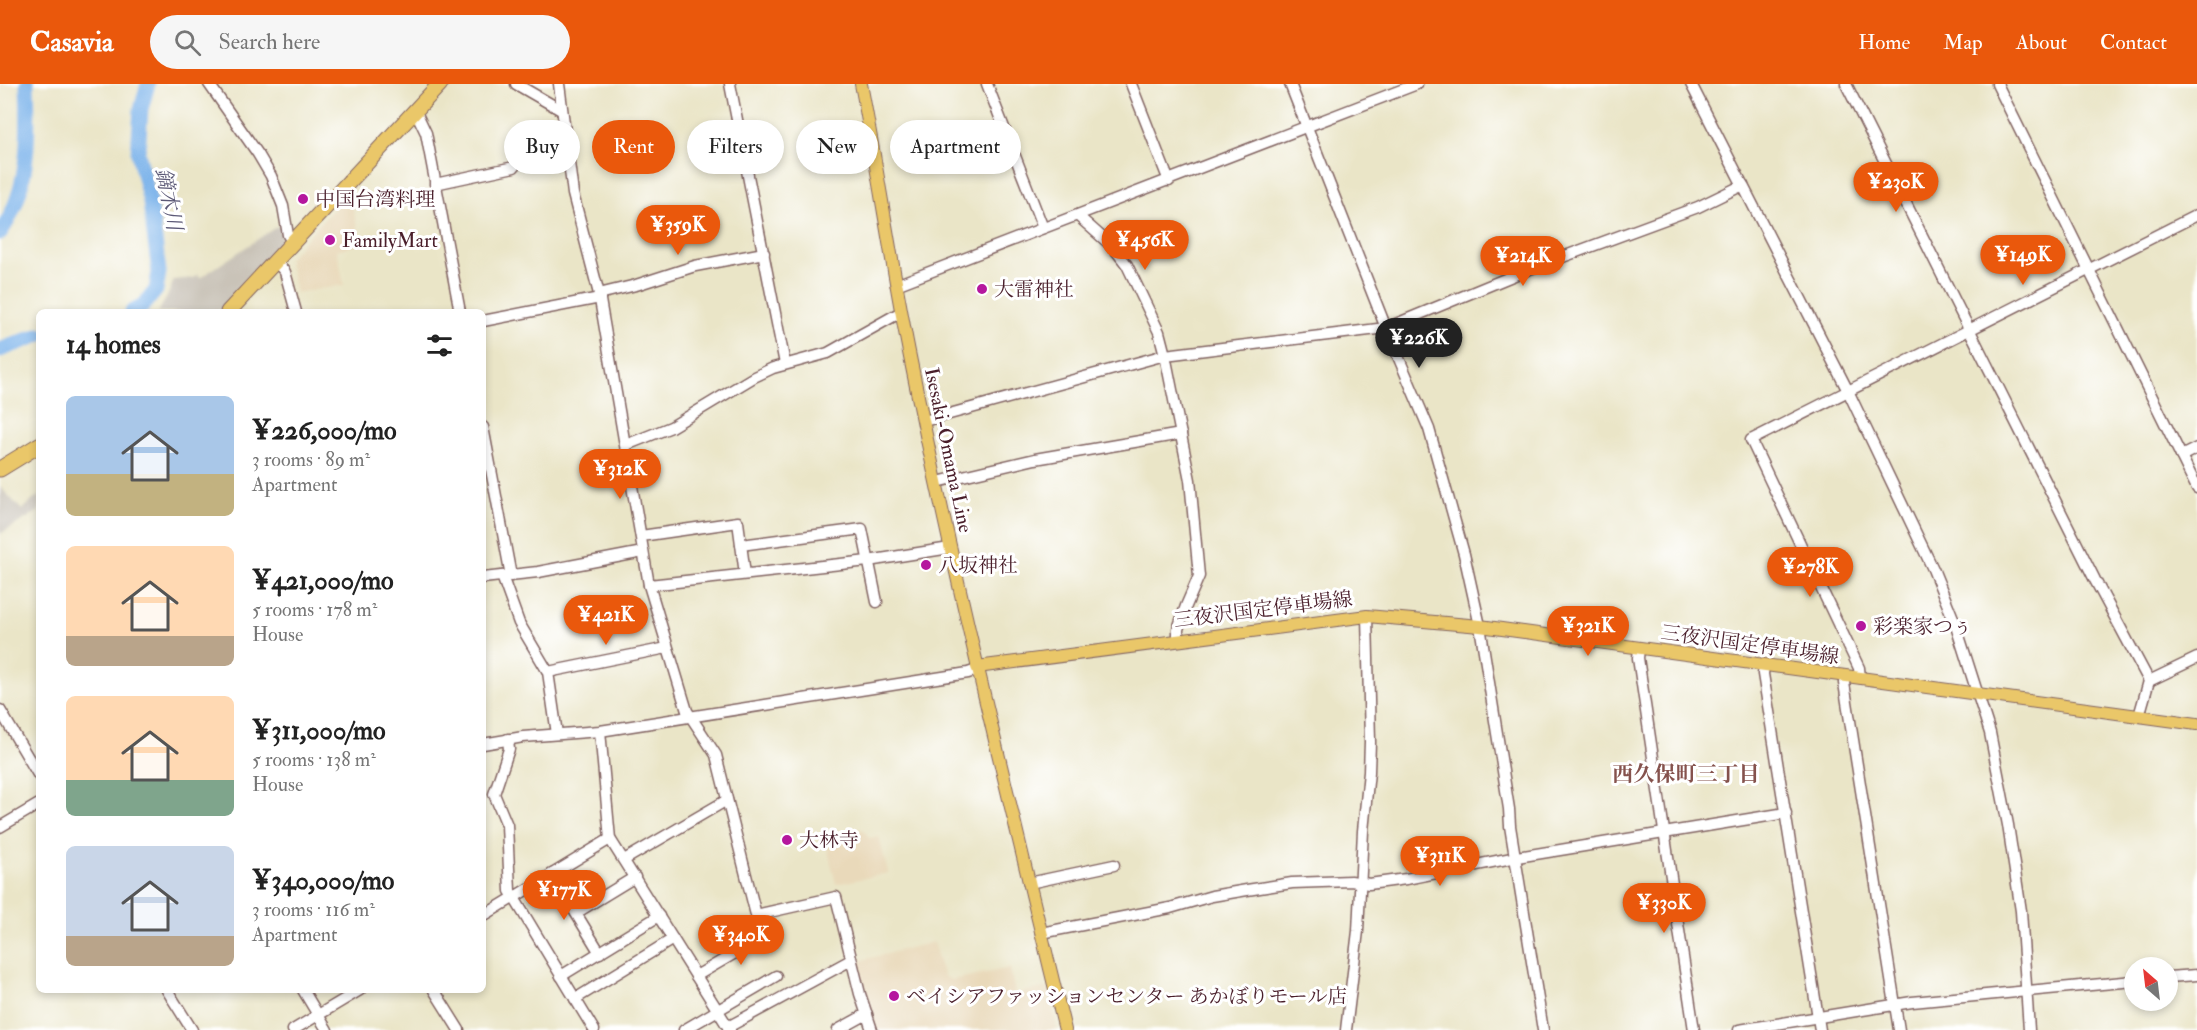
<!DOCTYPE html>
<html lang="en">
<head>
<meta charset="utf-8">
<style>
  body { margin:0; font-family:"IM FELL Double Pica","Noto Serif JP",serif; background:#f6f6f6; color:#222; height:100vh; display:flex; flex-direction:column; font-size:22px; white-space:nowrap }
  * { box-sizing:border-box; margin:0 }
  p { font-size:20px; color:#767676 }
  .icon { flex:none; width:33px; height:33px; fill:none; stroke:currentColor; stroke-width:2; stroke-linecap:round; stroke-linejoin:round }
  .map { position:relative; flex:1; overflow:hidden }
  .panel { position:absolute; left:36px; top:225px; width:450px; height:684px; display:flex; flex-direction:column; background:#fff; border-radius:9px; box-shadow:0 3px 9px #0003 }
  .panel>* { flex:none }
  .top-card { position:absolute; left:504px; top:36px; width:570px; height:54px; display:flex; gap:12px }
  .needle { width:39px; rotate:332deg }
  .controls { position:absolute; left:2124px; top:873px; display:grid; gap:12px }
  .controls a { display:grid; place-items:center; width:54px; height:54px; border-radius:50%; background:#fff; box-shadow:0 3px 9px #0003; font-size:30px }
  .price { position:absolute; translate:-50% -51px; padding:0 14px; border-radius:21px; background:#ea580c; color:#fff; font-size:20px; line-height:39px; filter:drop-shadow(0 2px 3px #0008) }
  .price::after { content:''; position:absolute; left:50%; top:36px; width:18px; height:14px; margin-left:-9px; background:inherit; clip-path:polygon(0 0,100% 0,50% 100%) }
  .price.current { background:#222; color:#fff }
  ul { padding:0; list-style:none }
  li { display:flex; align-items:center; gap:18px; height:150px; padding:0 30px }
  li span { display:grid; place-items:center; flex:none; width:168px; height:120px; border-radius:9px; color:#555 }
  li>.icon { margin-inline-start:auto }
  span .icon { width:72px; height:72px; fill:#fffc; stroke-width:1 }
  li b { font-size:26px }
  h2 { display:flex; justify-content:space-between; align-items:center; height:72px; padding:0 30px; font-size:26px }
  .pill { padding:0 21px; border-radius:27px; background:#fff; box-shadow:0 3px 9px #0003; font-size:21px; line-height:54px }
  .pill.current { background:#ea580c; color:#fff }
  header { display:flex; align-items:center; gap:36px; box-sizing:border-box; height:84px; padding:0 30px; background:#ea580c; color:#fff }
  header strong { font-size:28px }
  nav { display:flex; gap:33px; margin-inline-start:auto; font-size:21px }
  .search { width:420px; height:54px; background:#f6f6f6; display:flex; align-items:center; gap:15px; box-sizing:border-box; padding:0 21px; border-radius:33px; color:#767676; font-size:22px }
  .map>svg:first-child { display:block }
  .built { fill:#e9d9ba }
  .industrial { fill:#c9c3b8 }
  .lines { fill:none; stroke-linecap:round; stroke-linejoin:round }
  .river { stroke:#7ab2ea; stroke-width:15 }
  .minor-casing { stroke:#826462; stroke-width:13 }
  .major-casing { stroke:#826462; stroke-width:14 }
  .highway-casing { stroke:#826462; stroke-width:17 }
  .minor { stroke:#fff; stroke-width:10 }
  .major { stroke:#eac769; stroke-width:12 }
  .highway { stroke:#eac769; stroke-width:15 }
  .poi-dot { fill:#b5179e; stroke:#fff; stroke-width:2 }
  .labels { text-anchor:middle; stroke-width:6; stroke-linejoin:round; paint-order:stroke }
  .poi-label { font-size:20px; fill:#4a1f2b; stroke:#fff; text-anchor:start }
  .street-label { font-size:20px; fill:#4a1f2b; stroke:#fff }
  .water-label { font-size:21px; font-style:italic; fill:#5d5a77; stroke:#fff }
  .neighbourhood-label { font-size:21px; font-weight:bold; fill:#85524d; stroke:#fff }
</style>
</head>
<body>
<header>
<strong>Casavia</strong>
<div class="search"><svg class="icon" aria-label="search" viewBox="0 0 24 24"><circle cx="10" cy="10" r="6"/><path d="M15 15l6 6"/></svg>Search here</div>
<nav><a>Home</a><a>Map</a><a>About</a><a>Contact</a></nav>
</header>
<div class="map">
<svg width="2197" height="946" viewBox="0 0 2197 946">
  <rect width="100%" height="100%" fill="#fff"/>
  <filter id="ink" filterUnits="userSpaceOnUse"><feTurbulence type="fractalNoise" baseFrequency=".0167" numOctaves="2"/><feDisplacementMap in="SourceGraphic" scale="12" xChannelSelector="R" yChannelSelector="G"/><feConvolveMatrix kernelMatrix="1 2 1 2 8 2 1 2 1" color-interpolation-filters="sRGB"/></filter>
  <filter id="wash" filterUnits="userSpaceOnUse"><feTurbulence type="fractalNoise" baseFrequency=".008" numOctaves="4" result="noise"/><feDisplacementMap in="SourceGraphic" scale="24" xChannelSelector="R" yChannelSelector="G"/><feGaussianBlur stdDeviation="1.35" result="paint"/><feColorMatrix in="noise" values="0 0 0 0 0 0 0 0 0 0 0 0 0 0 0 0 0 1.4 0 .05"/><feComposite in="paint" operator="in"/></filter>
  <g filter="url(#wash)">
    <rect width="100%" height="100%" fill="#eae5c7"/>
    <!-- built -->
    <g class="built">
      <polygon points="349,108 359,150 355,152 356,161 337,166 344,201 296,209 288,175"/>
      <polygon points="863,745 869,754 879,752 888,789 836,800 825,753"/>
      <polygon points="933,858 944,893 952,896 1010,884 1015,910 1048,903 1057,946 876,946 862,902 858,877"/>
    </g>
    <!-- industrial -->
    <g class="industrial">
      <polygon points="279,141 282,144 281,162 218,228 158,228 167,213 174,196 194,194 197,190 200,194"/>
      <polygon points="0,403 22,426 39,411 39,427 0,450"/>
    </g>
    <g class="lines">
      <!-- river -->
      <g class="river">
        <path d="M0 149C30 107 29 50 27 0"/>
        <polyline points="132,228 143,222 156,206 159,188 150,118 138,69 141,25 148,0"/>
        <polyline points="0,266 39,251"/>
      </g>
    </g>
  </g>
  <g filter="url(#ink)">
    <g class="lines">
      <!-- minor casing -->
      <g class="minor-casing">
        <g id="minor">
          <polyline points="209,0 258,70 271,92 283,122 288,151 293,159"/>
          <polyline points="516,0 561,26"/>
          <polyline points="559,0 573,110 599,210 649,501 687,627 716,671 756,831 836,813 860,910 872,946"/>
          <polyline points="730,0 785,280"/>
          <polyline points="987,0 1043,144"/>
          <polyline points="1131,0 1169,97"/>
          <polyline points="1290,0 1386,244 1429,345 1464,470 1480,542 1509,725 1510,742 1543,946"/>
          <polyline points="1691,0 1848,307 1933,485 1955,539 1990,649 2008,741 2021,827 2029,946"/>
          <polyline points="1846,0 2095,496 2149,597 2139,632"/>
          <polyline points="1997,0 2197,404"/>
          <polyline points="415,26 426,49 460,228"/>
          <polyline points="435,100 514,83"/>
          <polyline points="1078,132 1114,164 1127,181 1159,248 1165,271 1190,396 1199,492 1186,522 1178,545 1178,555"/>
          <polyline points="276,178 285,188 296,228"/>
          <polyline points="896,201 1417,0"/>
          <polyline points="599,210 636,201 695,182 764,169"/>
          <polyline points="483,237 600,214"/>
          <polyline points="924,337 1165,271 1386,244 1522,188 1698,123 1743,101"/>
          <polyline points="483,343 511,492"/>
          <polyline points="626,361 671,343 754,293 773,284 828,269 901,228"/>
          <polyline points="2181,372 2197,364"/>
          <polyline points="937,398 1035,375 1181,350"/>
          <polyline points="641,452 738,438 745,490"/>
          <polyline points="741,461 862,445 877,518"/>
          <polyline points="502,492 519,539 548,588 557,650"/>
          <polyline points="483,494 538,488 643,468"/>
          <polyline points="649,501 868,477 950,464"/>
          <polyline points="1639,565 1638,574 1694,946"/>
          <polyline points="1764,582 1763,590 1820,946"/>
          <polyline points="548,588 667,564"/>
          <polyline points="1845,593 1844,599 1899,946"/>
          <polyline points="1860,594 1859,584 1751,356 2197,131"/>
          <polyline points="2149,597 2197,574"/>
          <polyline points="0,626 39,692"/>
          <polyline points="600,647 610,755 730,946"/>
          <polyline points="508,655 509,665 494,710 507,741 510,807 594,946"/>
          <polyline points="483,660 523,653 600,647 968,589 974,587 977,583"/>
          <polyline points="0,743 39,720"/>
          <polyline points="624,776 727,716"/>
          <polyline points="552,790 600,869"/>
          <polyline points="1029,799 1114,781"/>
          <polyline points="576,829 635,793"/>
          <polyline points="483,832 610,755"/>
          <polyline points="1041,849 1170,824 1212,812 1247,806 1292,799 1351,797 1369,800 1406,795 1517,773 1786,729"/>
          <polyline points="561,892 659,832"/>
          <polyline points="696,892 771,848"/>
          <polyline points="2168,893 2197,891"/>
          <polyline points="167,906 192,946"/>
          <polyline points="303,906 327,946"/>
          <polyline points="434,906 459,946"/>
          <polyline points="575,915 673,855"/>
          <polyline points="728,943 851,876"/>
          <polyline points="293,946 360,906"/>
          <polyline points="684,946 776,892"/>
          <polyline points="838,946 867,930"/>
          <polyline points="1346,946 1358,847 1363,747 1369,688 1370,658 1367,532"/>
          <polyline points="1739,946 1912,918 2134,897"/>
        </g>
      </g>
      <!-- major casing -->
      <g class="major-casing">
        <g id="major">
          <path d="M861 0C879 92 892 185 911 278 956 502 1011 724 1065 946"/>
          <polyline points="977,583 1367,532 1480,542 2197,640"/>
        </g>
      </g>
      <!-- highway casing -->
      <g class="highway-casing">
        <g id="highway">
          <polyline points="228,228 440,0"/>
          <polyline points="0,385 39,361"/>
        </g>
      </g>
      <!-- minor -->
      <use href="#minor" class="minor"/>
      <!-- major -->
      <use href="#major" class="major"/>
      <!-- highway -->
      <use href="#highway" class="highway"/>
    </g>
  </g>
  <!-- markers -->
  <g class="poi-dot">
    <circle cx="303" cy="115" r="6"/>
    <circle cx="330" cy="156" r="6"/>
    <circle cx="982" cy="205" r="6"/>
    <circle cx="926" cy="481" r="6"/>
    <circle cx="1861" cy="542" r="6"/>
    <circle cx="787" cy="756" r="6"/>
    <circle cx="894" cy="912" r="6"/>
  </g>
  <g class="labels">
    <!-- poi labels -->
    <g class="poi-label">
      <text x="315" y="122">中国台湾料理</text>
      <text x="342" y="163">FamilyMart</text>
      <text x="994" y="212">大雷神社</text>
      <text x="938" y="488">八坂神社</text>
      <text x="1873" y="549">彩楽家つぅ</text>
      <text x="799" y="763">大林寺</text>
      <text x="906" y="919">ベイシアファッションセンター あかぼりモール店</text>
    </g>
    <!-- street labels -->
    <g class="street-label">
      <text transform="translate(949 366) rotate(78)" y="7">Isesaki-Omama Line</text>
      <text transform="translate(1263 525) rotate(-7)" y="7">三夜沢国定停車場線</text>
      <text transform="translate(1750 560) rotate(8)" y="7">三夜沢国定停車場線</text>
    </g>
    <!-- water labels -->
    <g class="water-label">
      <text transform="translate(169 115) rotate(79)" y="7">鏑木川</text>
    </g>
    <!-- neighbourhood labels -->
    <g class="neighbourhood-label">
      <text x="1686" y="697">西久保町三丁目</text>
    </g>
  </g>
</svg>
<div class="controls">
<a><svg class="needle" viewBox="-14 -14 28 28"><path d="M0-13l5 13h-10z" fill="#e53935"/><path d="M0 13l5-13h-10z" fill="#767676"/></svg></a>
</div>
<b class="price" style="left:1896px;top:129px">¥230K</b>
<b class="price" style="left:678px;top:172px">¥359K</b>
<b class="price" style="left:1145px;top:187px">¥456K</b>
<b class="price" style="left:2023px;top:202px">¥149K</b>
<b class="price" style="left:1523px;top:203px">¥214K</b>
<b class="price current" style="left:1419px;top:285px">¥226K</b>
<b class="price" style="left:620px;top:416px">¥312K</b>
<b class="price" style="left:1810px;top:514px">¥278K</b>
<b class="price" style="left:606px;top:562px">¥421K</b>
<b class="price" style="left:1588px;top:573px">¥321K</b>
<b class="price" style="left:1440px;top:803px">¥311K</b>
<b class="price" style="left:564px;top:837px">¥177K</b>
<b class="price" style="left:1664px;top:850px">¥330K</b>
<b class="price" style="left:741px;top:882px">¥340K</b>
<div class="top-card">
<a class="pill">Buy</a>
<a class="pill current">Rent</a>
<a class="pill">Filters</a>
<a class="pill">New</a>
<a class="pill">Apartment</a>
</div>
<section class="panel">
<h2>14 homes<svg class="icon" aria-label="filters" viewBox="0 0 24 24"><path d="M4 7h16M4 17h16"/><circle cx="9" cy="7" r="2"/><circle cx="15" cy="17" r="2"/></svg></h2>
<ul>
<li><span style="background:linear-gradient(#a9c7e8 65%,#c2b280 0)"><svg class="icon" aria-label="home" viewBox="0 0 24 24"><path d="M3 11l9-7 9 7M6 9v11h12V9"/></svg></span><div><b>¥226,000/mo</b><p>3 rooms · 89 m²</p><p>Apartment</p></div></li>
<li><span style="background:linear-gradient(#ffd9b3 75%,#b9a48a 0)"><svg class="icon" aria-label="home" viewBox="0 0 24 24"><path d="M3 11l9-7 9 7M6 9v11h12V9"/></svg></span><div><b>¥421,000/mo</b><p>5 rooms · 178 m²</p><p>House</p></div></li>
<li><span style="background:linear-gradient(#ffd9b3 70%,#7fa58c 0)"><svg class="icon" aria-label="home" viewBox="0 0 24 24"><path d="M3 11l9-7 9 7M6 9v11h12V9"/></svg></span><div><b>¥311,000/mo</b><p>5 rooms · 138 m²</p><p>House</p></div></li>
<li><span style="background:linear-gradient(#c9d6e8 75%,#b9a48a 0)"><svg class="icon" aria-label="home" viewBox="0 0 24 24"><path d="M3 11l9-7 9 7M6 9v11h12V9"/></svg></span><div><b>¥340,000/mo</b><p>3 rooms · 116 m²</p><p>Apartment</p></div></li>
</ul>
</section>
</div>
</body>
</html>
